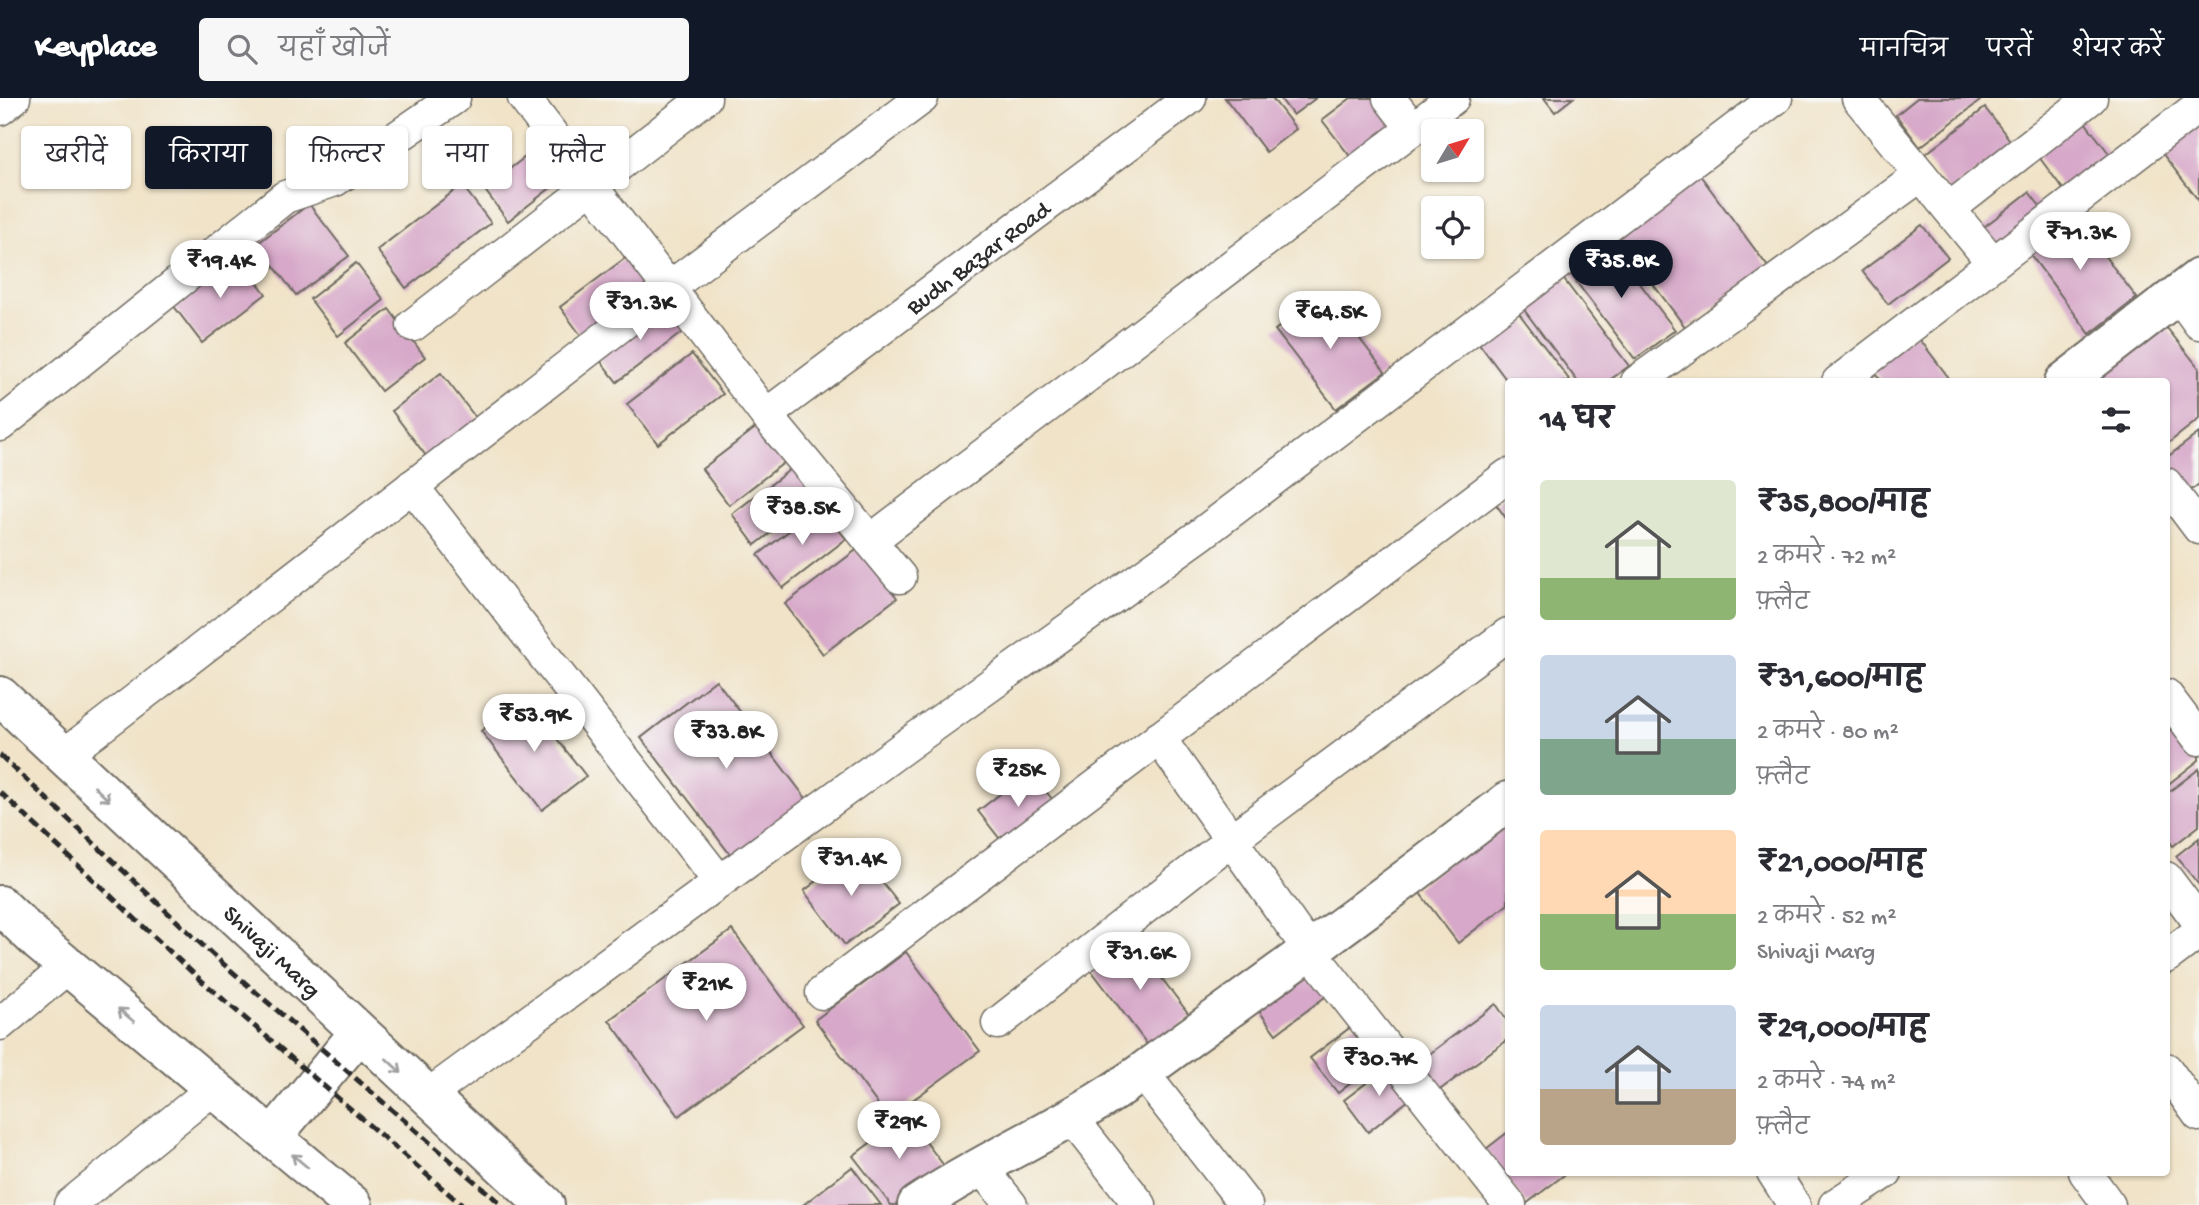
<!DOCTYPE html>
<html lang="hi">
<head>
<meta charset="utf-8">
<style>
  body { margin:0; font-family:"Gochi Hand","Playpen Sans Deva",sans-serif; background:#f7f7f7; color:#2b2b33; height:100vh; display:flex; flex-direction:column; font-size:26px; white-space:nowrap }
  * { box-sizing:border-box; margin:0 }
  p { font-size:23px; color:#7c7c81 }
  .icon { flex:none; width:38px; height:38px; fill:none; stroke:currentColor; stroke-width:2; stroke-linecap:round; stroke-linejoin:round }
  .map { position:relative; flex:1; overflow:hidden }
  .drawer { position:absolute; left:1505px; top:280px; width:665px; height:798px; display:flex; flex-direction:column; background:#fff; border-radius:7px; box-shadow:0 2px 5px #0004 }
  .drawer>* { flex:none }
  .hud { position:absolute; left:21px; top:28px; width:665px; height:63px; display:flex; gap:14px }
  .needle { width:46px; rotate:52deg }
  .buttons { position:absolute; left:1421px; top:21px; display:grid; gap:14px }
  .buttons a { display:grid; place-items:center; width:63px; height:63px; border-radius:7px; background:#fff; box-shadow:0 2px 5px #0004; font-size:35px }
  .price { position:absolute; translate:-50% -60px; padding:0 16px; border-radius:24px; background:#fff; color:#222; font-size:23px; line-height:46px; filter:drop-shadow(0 2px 4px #0008) }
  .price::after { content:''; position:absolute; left:50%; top:42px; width:21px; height:16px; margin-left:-10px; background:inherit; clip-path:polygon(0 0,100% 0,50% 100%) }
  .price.active { background:#111827; color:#fff }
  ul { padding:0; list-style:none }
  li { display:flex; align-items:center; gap:21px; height:175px; padding:0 35px }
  li span { display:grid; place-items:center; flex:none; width:196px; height:140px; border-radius:7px; color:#555 }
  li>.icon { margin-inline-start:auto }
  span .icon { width:84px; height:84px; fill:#fffc; stroke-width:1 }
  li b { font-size:30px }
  h2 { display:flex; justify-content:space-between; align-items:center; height:84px; padding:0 35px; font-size:30px }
  .chip { padding:0 24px; border-radius:7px; background:#fff; box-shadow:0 2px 5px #0004; font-size:24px; line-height:63px }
  .chip.active { background:#111827; color:#fff }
  header { display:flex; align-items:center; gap:42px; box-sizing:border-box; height:98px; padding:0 35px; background:#111827; color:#fff }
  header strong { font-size:33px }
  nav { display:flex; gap:38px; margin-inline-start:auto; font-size:24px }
  .search { width:490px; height:63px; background:#f7f7f7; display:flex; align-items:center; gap:18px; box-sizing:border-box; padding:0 24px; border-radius:7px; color:#7c7c81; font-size:26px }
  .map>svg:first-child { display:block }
  .building { fill:#d7a8c9 }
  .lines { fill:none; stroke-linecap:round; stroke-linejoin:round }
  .minor-casing { stroke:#706b62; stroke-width:35 }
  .tertiary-casing { stroke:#706b62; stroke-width:42 }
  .secondary-casing { stroke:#706b62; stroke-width:42 }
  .minor { stroke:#fff; stroke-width:32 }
  .tertiary { stroke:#fff; stroke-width:38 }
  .secondary { stroke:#fff; stroke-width:38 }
  .rail { stroke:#2b2b2b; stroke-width:5; stroke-dasharray:10 5; stroke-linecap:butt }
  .oneway { stroke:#a0a0a0 }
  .labels { text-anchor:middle; stroke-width:7; stroke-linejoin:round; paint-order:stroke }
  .street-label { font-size:24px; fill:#2b2b2b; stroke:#f6f6f2 }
</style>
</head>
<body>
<header>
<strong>Keyplace</strong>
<div class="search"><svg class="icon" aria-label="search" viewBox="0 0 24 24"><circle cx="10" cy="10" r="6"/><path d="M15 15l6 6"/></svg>यहाँ खोजें</div>
<nav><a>मानचित्र</a><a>परतें</a><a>शेयर करें</a></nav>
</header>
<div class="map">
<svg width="2199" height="1107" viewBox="0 0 2199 1107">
  <rect width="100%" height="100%" fill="#f6f6f2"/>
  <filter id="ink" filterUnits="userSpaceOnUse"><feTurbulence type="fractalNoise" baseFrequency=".0143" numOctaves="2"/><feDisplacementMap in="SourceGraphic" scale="14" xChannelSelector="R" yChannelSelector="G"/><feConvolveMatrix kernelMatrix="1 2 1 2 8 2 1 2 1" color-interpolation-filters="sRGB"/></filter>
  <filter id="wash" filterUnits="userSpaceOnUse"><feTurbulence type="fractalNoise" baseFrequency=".00686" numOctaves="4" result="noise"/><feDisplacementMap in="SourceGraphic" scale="28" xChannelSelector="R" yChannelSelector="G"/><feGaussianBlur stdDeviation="1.57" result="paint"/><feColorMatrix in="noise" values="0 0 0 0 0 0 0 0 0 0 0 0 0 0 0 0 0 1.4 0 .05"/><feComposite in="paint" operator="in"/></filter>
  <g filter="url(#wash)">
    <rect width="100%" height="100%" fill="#f0e3c8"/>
    <g id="blocks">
      <!-- building -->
      <g class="building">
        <polygon points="1225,0 1272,0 1296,31 1266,54"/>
        <polygon points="1280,0 1316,0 1293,17"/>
        <polygon points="1351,0 1383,0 1405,28 1356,66 1322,22"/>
        <polygon points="1544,0 1573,0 1555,14"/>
        <polygon points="1917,0 1977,0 1980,3 1920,49 1896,17"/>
        <polygon points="1985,10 2013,46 1950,94 1923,58"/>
        <polygon points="2081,19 2118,67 2072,103 2036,55"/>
        <polygon points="2199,21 2199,103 2159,51"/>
        <polygon points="543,45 567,77 508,123 484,91"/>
        <polygon points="1694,69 1768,169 1686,230 1611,130"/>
        <polygon points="462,87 491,125 406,190 377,152"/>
        <polygon points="2029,94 2047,117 1997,156 1980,132"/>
        <polygon points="309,106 349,158 296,197 257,146"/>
        <polygon points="2070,113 2137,200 2090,236 2024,148"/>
        <polygon points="1922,127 1948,160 1888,206 1862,173"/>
        <polygon points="1608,143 1675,232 1635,261 1568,173"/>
        <polygon points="237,158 266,196 202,245 173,207"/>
        <polygon points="628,158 656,195 588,247 560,209"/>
        <polygon points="356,165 384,202 338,238 310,201"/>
        <polygon points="1562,179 1629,268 1607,284 1578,284 1522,209"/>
        <polygon points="1325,195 1385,274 1336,311 1275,232"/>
        <polygon points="664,204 685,232 617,284 595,256"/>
        <polygon points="389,211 425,259 381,293 345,245"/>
        <polygon points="1518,214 1571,284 1508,284 1478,244"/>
        <polygon points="2159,220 2199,270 2199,321 2166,347 2166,284 2098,284 2091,275"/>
        <polygon points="1915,235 1952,284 1882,284 1871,269"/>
        <polygon points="692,256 723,296 658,346 627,306"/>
        <polygon points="441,275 483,329 433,367 392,313"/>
        <polygon points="762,325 790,360 729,407 702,371"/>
        <polygon points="2199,335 2199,386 2185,397 2166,374 2166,360"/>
        <polygon points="796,367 819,398 755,447 732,416"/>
        <polygon points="1508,395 1508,423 1495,405"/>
        <polygon points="821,408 846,441 783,490 758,457"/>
        <polygon points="859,450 897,500 823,556 785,506"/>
        <polygon points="716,582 811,707 736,764 641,640"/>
        <polygon points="525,600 586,678 542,712 481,633"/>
        <polygon points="2178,626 2199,653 2199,662 2166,688 2166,635"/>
        <polygon points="2199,671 2199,728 2173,748 2166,739 2166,696"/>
        <polygon points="1030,673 1059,710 1007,750 978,713"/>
        <polygon points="1508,719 1508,806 1458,845 1416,790"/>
        <polygon points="2199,740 2199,787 2176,758"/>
        <polygon points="857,752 899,806 845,847 804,793"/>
        <polygon points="732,832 803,927 679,1018 609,922"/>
        <polygon points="1129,837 1191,919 1150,950 1088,868"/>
        <polygon points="906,854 980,953 888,1020 815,922"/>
        <polygon points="1311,862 1334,892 1276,936 1254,906"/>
        <polygon points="1496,906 1508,924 1508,941 1437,994 1416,966"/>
        <polygon points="1356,925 1383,960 1338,995 1310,960"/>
        <polygon points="1390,967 1414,998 1368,1034 1344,1002"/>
        <polygon points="906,1018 945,1069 895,1107 891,1107 853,1058"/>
        <polygon points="1508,1034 1508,1074 1568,1074 1526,1106 1486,1051"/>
        <polygon points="852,1069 881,1107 803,1107"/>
      </g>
    </g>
  </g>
  <g filter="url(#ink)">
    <use href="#blocks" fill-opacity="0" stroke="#706b62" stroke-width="2"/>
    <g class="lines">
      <!-- minor casing -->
      <g class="minor-casing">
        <g id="minor">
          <polyline points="524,0 766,317 900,479"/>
          <polyline points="1389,0 1413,31"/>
          <polyline points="1858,0 1993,165"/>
          <polyline points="0,11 14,0"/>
          <polyline points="1949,111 2091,0"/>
          <polyline points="2178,196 2199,225"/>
          <polyline points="413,227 705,0"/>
          <polyline points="1637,284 1921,77"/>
          <polyline points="1838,284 2199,8"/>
          <path id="s1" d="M766 317 1190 0"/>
          <polyline points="0,327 285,99 335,82 454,0"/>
          <polyline points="2166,386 2199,430"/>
          <polyline points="412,388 719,783"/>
          <polyline points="870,443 1453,0"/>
          <polyline points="2166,597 2199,641"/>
          <polyline points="1159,640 1310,853 1510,1107"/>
          <polyline points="63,658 682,180 922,0"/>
          <polyline points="2166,780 2199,824"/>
          <polyline points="2166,859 2199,834"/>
          <polyline points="822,895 1508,377"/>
          <polyline points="998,925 1231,742 1508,536"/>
          <polyline points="0,926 69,868"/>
          <polyline points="2166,971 2199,1017"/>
          <polyline points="1142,974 1246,1107"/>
          <polyline points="427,998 908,646 1200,437 1776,0"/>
          <polyline points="1071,1019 1140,1107"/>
          <polyline points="980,1068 1011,1107"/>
          <polyline points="1773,1074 1794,1107"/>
          <polyline points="2085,1074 2109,1107"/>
          <polyline points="70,1107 214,990"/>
          <polyline points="1835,1107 1886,1074"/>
        </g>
      </g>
      <!-- tertiary casing -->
      <g class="tertiary-casing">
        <g id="tertiary">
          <polyline points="2064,284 2199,180"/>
          <path d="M917 1107C989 1059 1071 1026 1141 975 1264 885 1388 797 1508 703"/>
        </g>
      </g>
      <!-- secondary casing -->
      <g class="secondary-casing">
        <g id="secondary">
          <path id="s2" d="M0 598 545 1107"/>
          <polyline points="0,807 40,845 353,1107"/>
          <polyline points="272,1039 359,935"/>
        </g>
      </g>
      <!-- minor -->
      <use href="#minor" class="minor"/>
      <!-- tertiary -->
      <use href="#tertiary" class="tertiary"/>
      <!-- secondary -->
      <use href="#secondary" class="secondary"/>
      <!-- rail -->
      <g class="rail">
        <polyline points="0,657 213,857 502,1107"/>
        <polyline points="0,694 195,877 462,1107"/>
      </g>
    </g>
    <!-- one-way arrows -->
    <defs><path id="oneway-shaft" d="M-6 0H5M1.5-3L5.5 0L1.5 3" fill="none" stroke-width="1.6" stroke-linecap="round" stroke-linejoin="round" transform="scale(1.75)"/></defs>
    <g class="oneway">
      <use href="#oneway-shaft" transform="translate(102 696) rotate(44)"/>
      <use href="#oneway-shaft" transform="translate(126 917) rotate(-140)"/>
      <use href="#oneway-shaft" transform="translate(394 968) rotate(43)"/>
      <use href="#oneway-shaft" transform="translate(300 1063) rotate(-140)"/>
    </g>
  </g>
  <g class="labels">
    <!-- street labels -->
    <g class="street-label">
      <text dy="8" stroke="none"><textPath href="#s1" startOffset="264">Budh Bazar Road</textPath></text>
      <text dy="8" stroke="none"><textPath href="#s2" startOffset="373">Shivaji Marg</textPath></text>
    </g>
  </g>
</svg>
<div class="buttons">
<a><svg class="needle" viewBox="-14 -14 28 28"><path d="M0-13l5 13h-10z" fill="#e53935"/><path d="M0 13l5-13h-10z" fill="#7c7c81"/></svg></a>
<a><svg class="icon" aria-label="locate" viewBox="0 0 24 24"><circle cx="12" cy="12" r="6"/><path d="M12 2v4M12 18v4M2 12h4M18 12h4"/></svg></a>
</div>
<b class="price" style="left:2080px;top:174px">₹71.3K</b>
<b class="price" style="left:220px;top:202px">₹19.4K</b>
<b class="price active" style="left:1621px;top:202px">₹35.8K</b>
<b class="price" style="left:640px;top:244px">₹31.3K</b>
<b class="price" style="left:1330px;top:253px">₹64.5K</b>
<b class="price" style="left:802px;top:449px">₹38.5K</b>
<b class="price" style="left:534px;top:656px">₹53.9K</b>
<b class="price" style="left:726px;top:673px">₹33.8K</b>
<b class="price" style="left:1018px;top:711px">₹25K</b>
<b class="price" style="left:851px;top:800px">₹31.4K</b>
<b class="price" style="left:1140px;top:894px">₹31.6K</b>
<b class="price" style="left:706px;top:925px">₹21K</b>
<b class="price" style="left:1379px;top:1000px">₹30.7K</b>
<b class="price" style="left:899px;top:1063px">₹29K</b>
<div class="hud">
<a class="chip">खरीदें</a>
<a class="chip active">किराया</a>
<a class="chip">फ़िल्टर</a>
<a class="chip">नया</a>
<a class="chip">फ़्लैट</a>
</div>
<section class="drawer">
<h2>14 घर<svg class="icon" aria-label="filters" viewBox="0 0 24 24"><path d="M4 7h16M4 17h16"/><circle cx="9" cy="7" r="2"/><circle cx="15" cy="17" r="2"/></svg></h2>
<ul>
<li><span style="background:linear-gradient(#dfe7d0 70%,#8fb573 0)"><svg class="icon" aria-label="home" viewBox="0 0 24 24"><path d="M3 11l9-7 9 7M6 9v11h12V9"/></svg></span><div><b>₹35,800/माह</b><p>2 कमरे · 72 m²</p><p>फ़्लैट</p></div></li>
<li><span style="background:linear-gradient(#c9d6e8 60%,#7fa58c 0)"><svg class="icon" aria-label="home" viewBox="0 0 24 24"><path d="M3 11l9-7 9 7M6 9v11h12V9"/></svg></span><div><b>₹31,600/माह</b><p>2 कमरे · 80 m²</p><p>फ़्लैट</p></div></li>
<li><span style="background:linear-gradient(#ffd9b3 60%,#8fb573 0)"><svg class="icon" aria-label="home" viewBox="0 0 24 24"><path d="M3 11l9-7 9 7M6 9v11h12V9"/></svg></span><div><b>₹21,000/माह</b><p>2 कमरे · 52 m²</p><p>Shivaji Marg</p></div></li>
<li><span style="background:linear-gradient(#c9d6e8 60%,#b9a48a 0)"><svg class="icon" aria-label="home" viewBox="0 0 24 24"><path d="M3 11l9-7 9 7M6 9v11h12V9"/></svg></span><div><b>₹29,000/माह</b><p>2 कमरे · 74 m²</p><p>फ़्लैट</p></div></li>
</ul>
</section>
</div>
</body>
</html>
